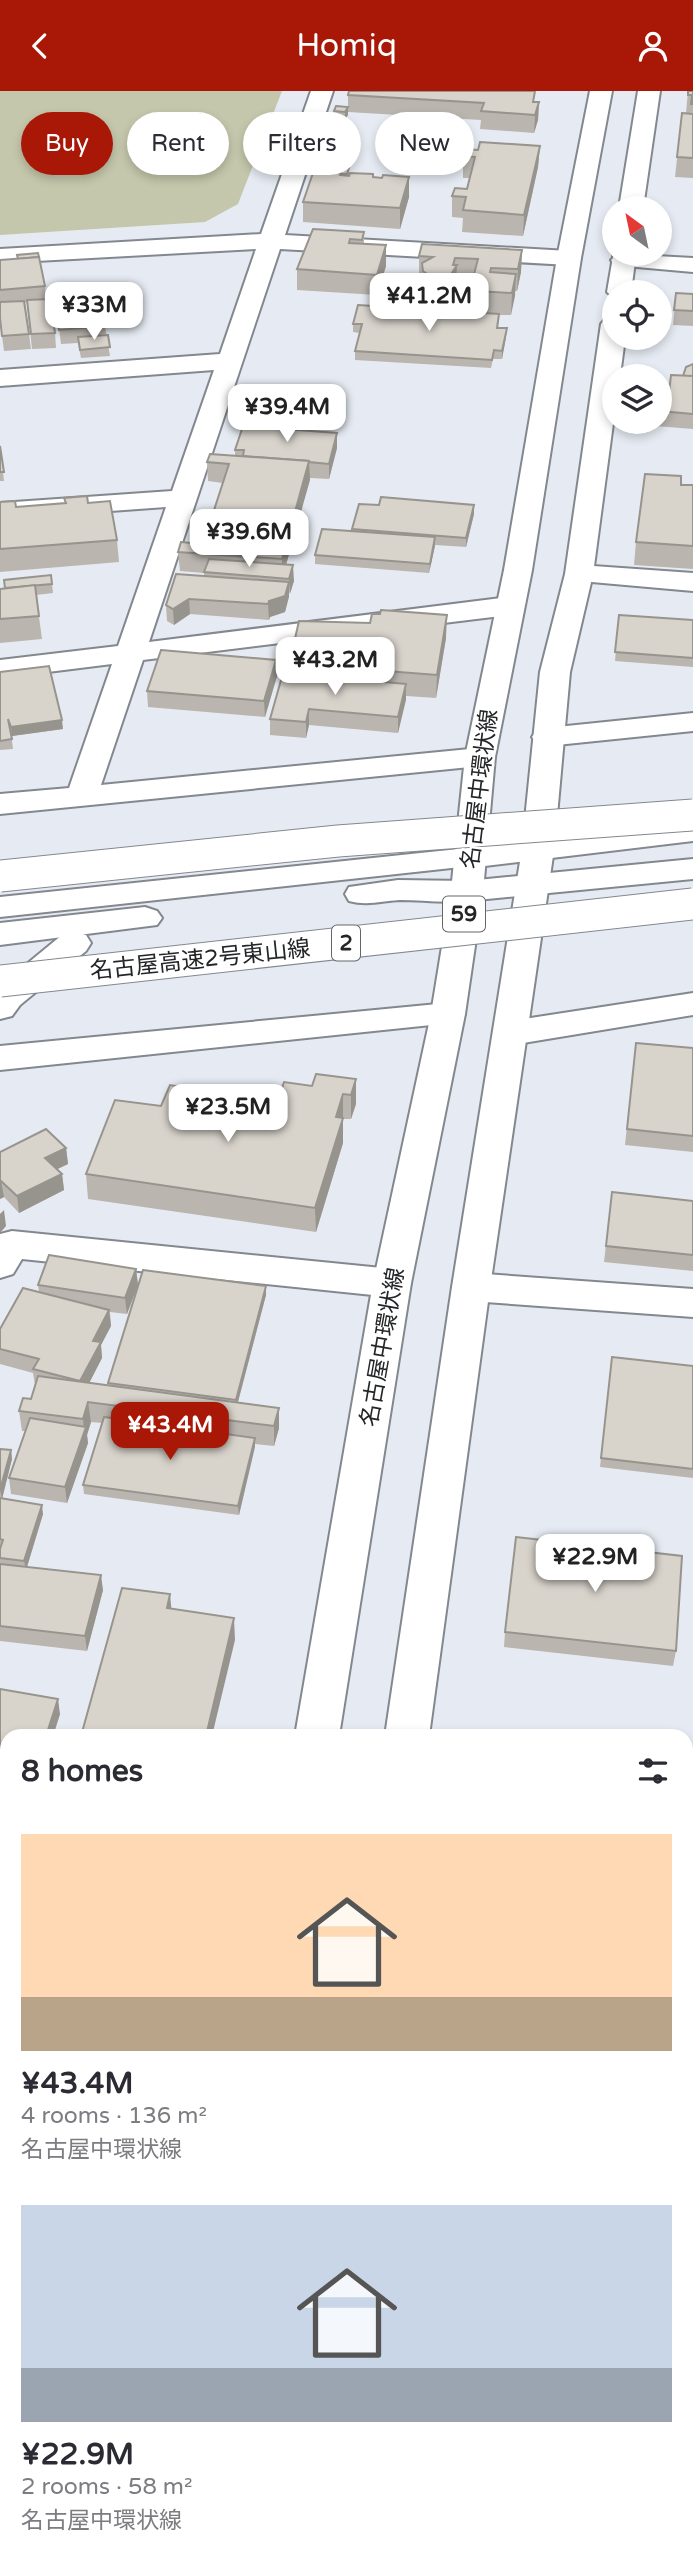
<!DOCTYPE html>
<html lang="en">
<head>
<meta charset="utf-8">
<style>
  body { margin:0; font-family:"Varela Round","Noto Sans JP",sans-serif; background:#f7f7f7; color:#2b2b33; height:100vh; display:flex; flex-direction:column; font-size:26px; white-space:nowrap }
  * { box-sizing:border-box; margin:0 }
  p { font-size:23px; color:#7c7c81 }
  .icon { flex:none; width:38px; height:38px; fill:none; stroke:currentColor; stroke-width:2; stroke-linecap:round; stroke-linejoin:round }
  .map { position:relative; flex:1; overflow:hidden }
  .drawer { position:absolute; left:0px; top:1638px; width:693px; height:840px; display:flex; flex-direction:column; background:#fff; border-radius:21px 21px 0 0; box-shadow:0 4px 10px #0003 }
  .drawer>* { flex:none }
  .top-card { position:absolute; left:21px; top:21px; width:651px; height:63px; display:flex; gap:14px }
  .needle { width:46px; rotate:327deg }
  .controls { position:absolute; left:602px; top:105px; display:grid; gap:14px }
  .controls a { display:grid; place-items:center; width:70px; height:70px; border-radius:50%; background:#fff; box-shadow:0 4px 10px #0003; font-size:35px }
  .price { position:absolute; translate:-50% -60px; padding:0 16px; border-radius:14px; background:#fff; color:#222; font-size:23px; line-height:46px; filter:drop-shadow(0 2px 4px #0008) }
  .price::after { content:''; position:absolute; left:50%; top:42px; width:21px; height:16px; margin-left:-10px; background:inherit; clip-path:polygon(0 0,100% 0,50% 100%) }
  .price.on { background:#a91807; color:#fff }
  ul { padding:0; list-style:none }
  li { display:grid; align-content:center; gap:14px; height:371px; padding:0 21px }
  li span { display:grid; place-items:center; height:217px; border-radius:0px; color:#555 }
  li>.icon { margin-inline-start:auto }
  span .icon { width:126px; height:126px; fill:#fffc; stroke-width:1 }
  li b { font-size:30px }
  h2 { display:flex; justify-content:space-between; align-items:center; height:84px; padding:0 21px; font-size:30px }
  .pill { padding:0 24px; border-radius:32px; background:#fff; box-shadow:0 4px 10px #0003; font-size:24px; line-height:63px }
  .pill.on { background:#a91807; color:#fff }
  header { display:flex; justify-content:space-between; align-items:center; height:91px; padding:0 21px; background:#a91807; color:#fff; font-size:32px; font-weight:600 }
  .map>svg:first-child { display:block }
  .green { fill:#c4c7ab }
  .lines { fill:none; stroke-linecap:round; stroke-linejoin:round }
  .minor-casing { stroke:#83888f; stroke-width:4 }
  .major-casing { stroke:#83888f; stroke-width:4 }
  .highway-casing { stroke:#83888f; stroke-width:4 }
  .minor { fill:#fff; fill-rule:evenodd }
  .major { fill:#fff; fill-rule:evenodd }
  .highway { fill:#fff; fill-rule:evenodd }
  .highway-bridge-casing { stroke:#83888f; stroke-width:33; stroke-linecap:butt }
  .highway-bridge { stroke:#fff; stroke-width:31 }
  .wall { fill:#bab5af }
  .shaded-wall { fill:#97948e }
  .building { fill:#d8d3cb; stroke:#97948e; stroke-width:2; fill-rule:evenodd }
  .labels { text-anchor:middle; stroke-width:5; stroke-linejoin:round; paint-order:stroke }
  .shield { fill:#fff; stroke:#656668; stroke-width:2 }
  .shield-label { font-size:21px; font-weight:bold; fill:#232527 }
  .street-label { font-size:23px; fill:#232527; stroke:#fff }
</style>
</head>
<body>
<header><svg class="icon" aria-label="back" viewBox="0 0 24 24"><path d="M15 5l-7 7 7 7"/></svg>Homiq<svg class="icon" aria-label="person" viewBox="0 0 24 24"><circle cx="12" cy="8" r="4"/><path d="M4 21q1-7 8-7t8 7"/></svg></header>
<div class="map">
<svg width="693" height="2478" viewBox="0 0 693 2478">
  <rect width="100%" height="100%" fill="#e6ebf3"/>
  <!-- green -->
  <polygon class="green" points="0,0 282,0 238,113 205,131 0,144"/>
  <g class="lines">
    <!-- minor casing -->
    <g class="minor-casing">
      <g id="minor">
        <polygon points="311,0 333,0 285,144 569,160 578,162 581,167 578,172 569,174 280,158 149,551 509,506 519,509 523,515 519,521 509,524 143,569 101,694 480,657 491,659 495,666 491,673 480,675 0,723 0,703 69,697 112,573 0,587 0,569 118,555 166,416 0,428 0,412 172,400 214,279 0,295 0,279 220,263 256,158 0,172 0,158 261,143"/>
        <polygon points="619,163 693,167 693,181 614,174 611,169"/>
        <polygon points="579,474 693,482 693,500 569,489 565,483 569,477"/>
        <polygon points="693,622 693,640 547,655 536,652 532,646 536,640 547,637"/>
        <polygon points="693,730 693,750 468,777 457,774 452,767 457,760 468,757"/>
        <polygon points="693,768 693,788 467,810 455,807 451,800 455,793 467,790"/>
        <polygon points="74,841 86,844 91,852 86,860 20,914 12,925 0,928 0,895 62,844"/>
        <polygon points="693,902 693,924 511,954 499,950 494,942 499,934 511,930"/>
        <polygon points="448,912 460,915 465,923 460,931 0,979 0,955"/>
        <polygon points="12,1140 392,1178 405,1182 411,1192 405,1202 392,1206 22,1168 13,1183 0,1187 0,1143"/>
        <polygon points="471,1182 693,1198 693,1226 471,1210 458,1206 452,1196 458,1186"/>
      </g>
    </g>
    <!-- major casing -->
    <g class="major-casing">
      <g id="major">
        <polygon points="590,0 612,0 581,167 532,479 495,666 483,800 465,923 411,1192 339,1645 295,1645 373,1192 431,923 451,800 465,666 504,479 557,167"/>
        <polygon points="638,0 660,0 643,117 619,117"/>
        <polygon points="614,160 614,163 636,163 631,201 614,201 614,207 607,201"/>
        <polygon points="614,225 614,247 625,247 620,285 614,285 614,325 593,483 570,581 554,758 490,1196 429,1645 385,1645 452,1196 522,758 540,581 565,483 601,233 605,228"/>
        <polygon points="149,2471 203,2471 202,2478 148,2478"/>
        <polygon points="262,2471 316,2471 315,2478 261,2478"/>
      </g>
    </g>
    <!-- highway casing -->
    <g class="highway-casing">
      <g id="highway">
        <polygon points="468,757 479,760 484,767 479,774 0,826 0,806"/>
        <path d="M398 789 467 790 479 793 483 800 479 807C453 814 426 809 400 809 382 810 367 815 349 810L345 803 349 796Z"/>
        <polygon points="145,816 157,820 162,827 157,834 0,854 0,832"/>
      </g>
    </g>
    <!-- minor -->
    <use href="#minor" class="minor"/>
    <!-- major -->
    <use href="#major" class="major"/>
    <!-- highway -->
    <use href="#highway" class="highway"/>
    <!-- highway-bridge casing -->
    <g class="highway-bridge-casing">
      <g id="highway-bridge">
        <polyline points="0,785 338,750 693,724"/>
        <polyline points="0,890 693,813"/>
      </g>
    </g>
    <!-- highway-bridge -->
    <use href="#highway-bridge" class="highway-bridge"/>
  </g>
  <!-- wall -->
  <g class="wall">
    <polygon points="688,0 693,0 693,87 675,86 682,22 686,22"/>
    <polygon points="348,4 539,11 538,29 534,42 480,38 481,29 348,21 345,29 334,28 334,20 348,16"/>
    <polygon points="540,55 538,76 523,145 462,141 463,127 452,126 452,105 467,98 470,87 463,87 463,65 478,59"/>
    <polygon points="438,63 436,79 424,78 424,70"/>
    <polygon points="349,77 349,85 373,87 409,106 400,138 303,131 303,111"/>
    <polygon points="364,141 364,153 386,175 377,204 297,199 297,178"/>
    <polygon points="522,159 521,181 517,200 515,200 511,224 499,224 498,237 506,246 502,268 493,268 491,277 355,269 355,260 360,242 353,241 353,233 411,217 412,196 419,184 419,165"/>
    <polygon points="0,169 45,195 46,208 55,242 56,257 32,258 27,211 25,212 31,258 4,260 0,230"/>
    <polygon points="676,202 693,203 693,235 673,234"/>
    <polygon points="55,204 105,235 110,265 81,267 78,252 61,253"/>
    <polygon points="693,273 693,338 655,335 655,331 660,331 660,310 668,310 683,285"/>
    <polygon points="0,355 4,390 0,390"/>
    <polygon points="337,357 329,388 310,387 286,474 294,490 289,503 285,521 270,526 269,529 190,523 174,534 167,530 166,514 204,485 204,482 180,480 178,461 203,453 223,392 208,390 207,371 235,365 235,359"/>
    <polygon points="681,394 693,394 693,478 634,474 636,451"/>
    <polygon points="64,407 88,412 117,449 119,471 0,481 0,411 16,416 65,413"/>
    <polygon points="474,423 466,456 435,454 429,482 315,473 315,464 352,440 352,438"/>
    <polygon points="51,484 53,502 36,504 42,548 0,552 0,498"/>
    <polygon points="619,524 693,529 693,576 615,570"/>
    <polygon points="370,532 446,547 436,607 406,605 398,642 309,634 306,647 270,644 270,628 291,583 291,565"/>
    <polygon points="276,569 277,585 265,626 148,616 147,600"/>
    <polygon points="0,581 63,638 12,645 11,641 13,658 0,659"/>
    <polygon points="636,952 693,957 693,1061 625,1054"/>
    <polygon points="356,988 356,1013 351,1028 343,1028 343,1052 316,1141 88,1108 86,1083 161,1015 194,998 195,1017 221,1021 274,1021 312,995"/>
    <polygon points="66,1057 68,1073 57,1078 62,1083 64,1099 19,1122 4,1106 0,1108 0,1061"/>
    <polygon points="612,1101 693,1110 693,1180 604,1171"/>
    <polygon points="136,1178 138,1194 127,1223 110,1221 111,1235 101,1254 102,1267 89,1292 108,1294 108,1292 266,1195 266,1204 238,1311 279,1317 279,1337 274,1355 255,1353 239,1424 84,1403 83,1394 102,1332 91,1331 87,1344 88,1352 67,1412 11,1403 9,1387 26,1340 22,1340 19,1320 31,1308 35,1294 33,1282 0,1273 0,1238 39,1201 38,1194"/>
    <polygon points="612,1266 693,1275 693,1387 600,1376"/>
    <polygon points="0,1358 11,1359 12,1368 2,1408 43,1423 27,1476 103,1499 87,1560 0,1550"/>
    <polygon points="505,1541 676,1560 673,1575 504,1556"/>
    <polygon points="0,1598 60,1623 53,1645 7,1645 7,1728 3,1719 0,1718 0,1676 2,1671 0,1670"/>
    <polygon points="0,1727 7,1728 7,1748 4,1748"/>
    <polygon points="7,1764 7,1857 0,1856 0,1766"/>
    <polygon points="686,1791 693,1792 693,1828 686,1827"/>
    <polygon points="686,1953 693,1954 693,2081 686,2080"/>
  </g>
  <!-- shaded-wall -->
  <g class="shaded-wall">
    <polygon points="539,11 538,29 534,42 535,24"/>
    <polygon points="348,16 348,24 345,29 345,21"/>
    <polygon points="540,55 538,76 523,145 524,124"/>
    <polygon points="409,86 409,106 400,138 400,117"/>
    <polygon points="386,154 386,175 377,204 377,184"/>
    <polygon points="522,159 521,181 517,200 518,178"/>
    <polygon points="455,167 454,178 457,174 456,196 450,185"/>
    <polygon points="516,183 515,205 511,224 512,202"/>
    <polygon points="507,237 506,246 502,268 502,260"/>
    <polygon points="337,342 337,357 329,388 329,373"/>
    <polygon points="309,370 310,389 282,488 282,468"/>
    <polygon points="474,414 474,423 466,456 466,447"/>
    <polygon points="435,446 435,455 429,482 430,473"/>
    <polygon points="293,474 294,490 290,503 289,488"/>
    <polygon points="289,491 289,506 285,521 270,526 269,529 268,513 269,510"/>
    <polygon points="189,508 190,523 174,534 173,518"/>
    <polygon points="447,524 446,547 436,607 437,584"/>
    <polygon points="276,569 277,585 265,626 264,610"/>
    <polygon points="406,593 406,609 398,642 398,626"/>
    <polygon points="309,618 309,634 306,647 306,631"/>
    <polygon points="62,629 63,638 12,645 11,636"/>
    <polygon points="356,988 356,1013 351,1028 351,1004"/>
    <polygon points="194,998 195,1023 187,1016"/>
    <polygon points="343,1003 343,1052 316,1141 315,1117 336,1026"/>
    <polygon points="66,1057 68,1073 47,1083 45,1067"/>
    <polygon points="62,1083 64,1099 19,1122 17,1105"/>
    <polygon points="0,1090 1,1090 4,1106 0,1108"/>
    <polygon points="4,1119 6,1135 0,1142 0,1123"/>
    <polygon points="136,1178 138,1194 127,1223 125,1207"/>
    <polygon points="266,1195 266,1204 236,1318 236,1309"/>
    <polygon points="109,1219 111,1235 101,1254 102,1267 82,1306 80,1290 93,1250"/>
    <polygon points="88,1311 91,1331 87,1344 88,1352 67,1412 65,1396 84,1340 83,1328"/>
    <polygon points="279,1317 279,1337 274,1355 274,1335"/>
    <polygon points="255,1347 255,1356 239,1424 238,1415"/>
    <polygon points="11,1359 12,1368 2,1408 0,1399"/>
    <polygon points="42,1414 43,1423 26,1479 24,1470"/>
    <polygon points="101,1484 103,1499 87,1560 85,1545"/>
    <polygon points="170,1503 172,1524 167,1517"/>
    <polygon points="234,1527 235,1549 212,1645 206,1645"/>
    <polygon points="58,1608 60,1623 53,1645 46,1645"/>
    <polygon points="39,2471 42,2471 40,2478 37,2478"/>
  </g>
  <!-- building -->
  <g class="building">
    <polygon points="349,0 535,0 533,11 539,11 535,24 481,20 484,12 348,4"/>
    <polygon points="688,0 693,0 693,13 691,13 692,4 688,4"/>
    <polygon points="336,15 348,16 345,21 334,20"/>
    <polygon points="682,22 693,23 693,67 677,66"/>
    <polygon points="480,51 540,55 524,124 463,119 466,106 452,105 455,97 467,98 475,66 463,65 465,58 478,59"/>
    <polygon points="426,62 438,63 436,70 424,70"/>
    <polygon points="320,75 349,77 347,83 340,83 341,81 318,80"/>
    <polygon points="314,79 341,81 340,84 349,85 350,82 373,83 373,86 382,87 383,84 409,86 400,117 303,111"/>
    <polygon points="313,138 364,141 362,149 350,148 349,152 386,154 377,184 297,178"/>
    <path d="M422 153 522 159 518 178 491 177 490 181 516 183 512 202 412 196 414 184 430 185 423 180 422 172 433 166 419 165ZM455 167 478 168 473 187 450 185 457 174H453Z"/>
    <polygon points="38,162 39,166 18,168 17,164"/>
    <polygon points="39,166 45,195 0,199 0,169"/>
    <polygon points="100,201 105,235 59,239 55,204"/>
    <polygon points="676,202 693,203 693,220 674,219"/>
    <polygon points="50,208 55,242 31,243 27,209"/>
    <polygon points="24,210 29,243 2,245 0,227 0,211"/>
    <polygon points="358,214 499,223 497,237 507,237 502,260 494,259 492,269 355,260 362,233 353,233"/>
    <polygon points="108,244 110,256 80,259 78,246"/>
    <polygon points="693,273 693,285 683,285 686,276"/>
    <polygon points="671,284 693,285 693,323 660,320 660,310 668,310"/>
    <polygon points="243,335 337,342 329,373 309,371 309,370 243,365 244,359 235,359"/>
    <polygon points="0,355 4,381 0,381"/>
    <polygon points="210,363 309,370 282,468 178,461 181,451 203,453 229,373 207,371"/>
    <polygon points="645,383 681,385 681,394 693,394 693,455 636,451"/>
    <polygon points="87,405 88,412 110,410 117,449 0,458 0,411 15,410 16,416 66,412 64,407"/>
    <polygon points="381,406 474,414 466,447 352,438 359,413 379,414"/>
    <polygon points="322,438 435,446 430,473 315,464"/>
    <polygon points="209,468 293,474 289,488 204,481"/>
    <polygon points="176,483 289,491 285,505 269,510 268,513 189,508 173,518 166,514"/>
    <polygon points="51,484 52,493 5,497 4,489"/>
    <polygon points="35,494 39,525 0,528 0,498"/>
    <polygon points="381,519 447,524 437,584 361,578 362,570 291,565 299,530 370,532 372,523 380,523"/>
    <polygon points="619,524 693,529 693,567 615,561"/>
    <polygon points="161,559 276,569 264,610 147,600"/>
    <polygon points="49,575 62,629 11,636 8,628 12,648 0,650 0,581"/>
    <polygon points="283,582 406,593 398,626 309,618 306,631 270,628"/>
    <polygon points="636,952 693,957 693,1045 627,1038"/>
    <polygon points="316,983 356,988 351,1004 343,1003 336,1026 343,1027 315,1117 86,1083 115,1009 161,1015 170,994 194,998 187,1016 221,1021 224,1014 274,1021 284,991 312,995"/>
    <polygon points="46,1038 66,1057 45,1067 62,1083 17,1105 1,1090 0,1090 0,1061"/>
    <polygon points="612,1101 693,1110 693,1164 606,1155"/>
    <polygon points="49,1164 136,1178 125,1207 38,1194"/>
    <polygon points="143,1179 266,1195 236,1309 108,1292"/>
    <polygon points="23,1197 109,1219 93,1250 101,1251 80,1290 33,1278 39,1268 0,1258 0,1238"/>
    <polygon points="612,1266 693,1275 693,1378 601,1367"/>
    <polygon points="38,1285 279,1317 274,1335 88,1311 83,1328 19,1320 23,1307 31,1308"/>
    <polygon points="104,1326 255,1347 238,1415 83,1394"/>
    <polygon points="30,1327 86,1336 65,1396 9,1387"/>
    <polygon points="0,1358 11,1359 0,1399"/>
    <polygon points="0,1407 42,1414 24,1470 0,1467 0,1458 3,1449 0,1448"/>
    <polygon points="516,1446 682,1465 676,1560 505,1541"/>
    <polygon points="0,1473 101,1484 85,1545 0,1535"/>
    <polygon points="122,1497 170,1503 167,1517 234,1527 206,1645 81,1645"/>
    <polygon points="0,1598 58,1608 46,1645 7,1645 6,1657 0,1656"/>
    <polygon points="7,1654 7,1699 0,1698 0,1676"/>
    <polygon points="7,1705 7,1728 0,1727"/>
    <polygon points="1,1763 7,1764 7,1843 0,1842"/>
    <polygon points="686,1791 693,1792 693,1819 686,1818"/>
    <polygon points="686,1953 693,1954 693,2068 686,2067"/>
    <polygon points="0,2362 7,2363 7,2471 39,2471 37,2478 0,2478"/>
    <polygon points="394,2471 578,2471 577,2478 393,2478"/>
  </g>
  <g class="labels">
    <!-- shield labels -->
    <g class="shield">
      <rect x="443" y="805.5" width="42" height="35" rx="5"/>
      <rect x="332" y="834.5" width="28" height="35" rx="5"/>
    </g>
    <g class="shield-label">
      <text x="464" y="830">59</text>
      <text x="346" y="859">2</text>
    </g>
    <!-- street labels -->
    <g class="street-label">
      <text transform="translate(479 698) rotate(-83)" y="8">名古屋中環状線</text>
      <text transform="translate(200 868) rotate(-6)" y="8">名古屋高速2号東山線</text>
      <text transform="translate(382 1256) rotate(-80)" y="8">名古屋中環状線</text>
    </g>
  </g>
</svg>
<div class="controls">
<a><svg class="needle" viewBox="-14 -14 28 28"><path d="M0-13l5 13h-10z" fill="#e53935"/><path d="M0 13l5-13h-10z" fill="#7c7c81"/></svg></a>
<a><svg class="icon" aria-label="locate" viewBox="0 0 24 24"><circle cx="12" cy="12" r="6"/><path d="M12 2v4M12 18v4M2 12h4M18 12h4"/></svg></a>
<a><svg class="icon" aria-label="layers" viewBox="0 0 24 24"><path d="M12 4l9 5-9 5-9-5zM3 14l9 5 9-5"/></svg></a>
</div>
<b class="price" style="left:429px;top:242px">¥41.2M</b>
<b class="price" style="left:94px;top:251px">¥33M</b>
<b class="price" style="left:287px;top:353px">¥39.4M</b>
<b class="price" style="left:249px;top:478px">¥39.6M</b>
<b class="price" style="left:335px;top:606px">¥43.2M</b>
<b class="price" style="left:228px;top:1053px">¥23.5M</b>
<b class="price on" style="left:170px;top:1371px">¥43.4M</b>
<b class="price" style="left:595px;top:1503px">¥22.9M</b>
<div class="top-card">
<a class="pill on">Buy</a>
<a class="pill">Rent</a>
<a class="pill">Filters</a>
<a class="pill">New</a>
</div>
<section class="drawer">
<h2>8 homes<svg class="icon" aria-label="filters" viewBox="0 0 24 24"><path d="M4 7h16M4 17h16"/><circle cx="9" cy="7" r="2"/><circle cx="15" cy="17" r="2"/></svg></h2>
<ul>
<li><span style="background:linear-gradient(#ffd9b3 75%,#b9a48a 0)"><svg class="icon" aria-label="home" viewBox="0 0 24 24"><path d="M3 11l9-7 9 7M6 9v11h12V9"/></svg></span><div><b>¥43.4M</b><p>4 rooms · 136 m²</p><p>名古屋中環状線</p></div></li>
<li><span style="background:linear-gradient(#c9d6e8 75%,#9aa5b1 0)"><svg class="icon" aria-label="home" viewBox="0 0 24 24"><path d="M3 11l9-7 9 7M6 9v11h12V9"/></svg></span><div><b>¥22.9M</b><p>2 rooms · 58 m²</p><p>名古屋中環状線</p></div></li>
</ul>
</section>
</div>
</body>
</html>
